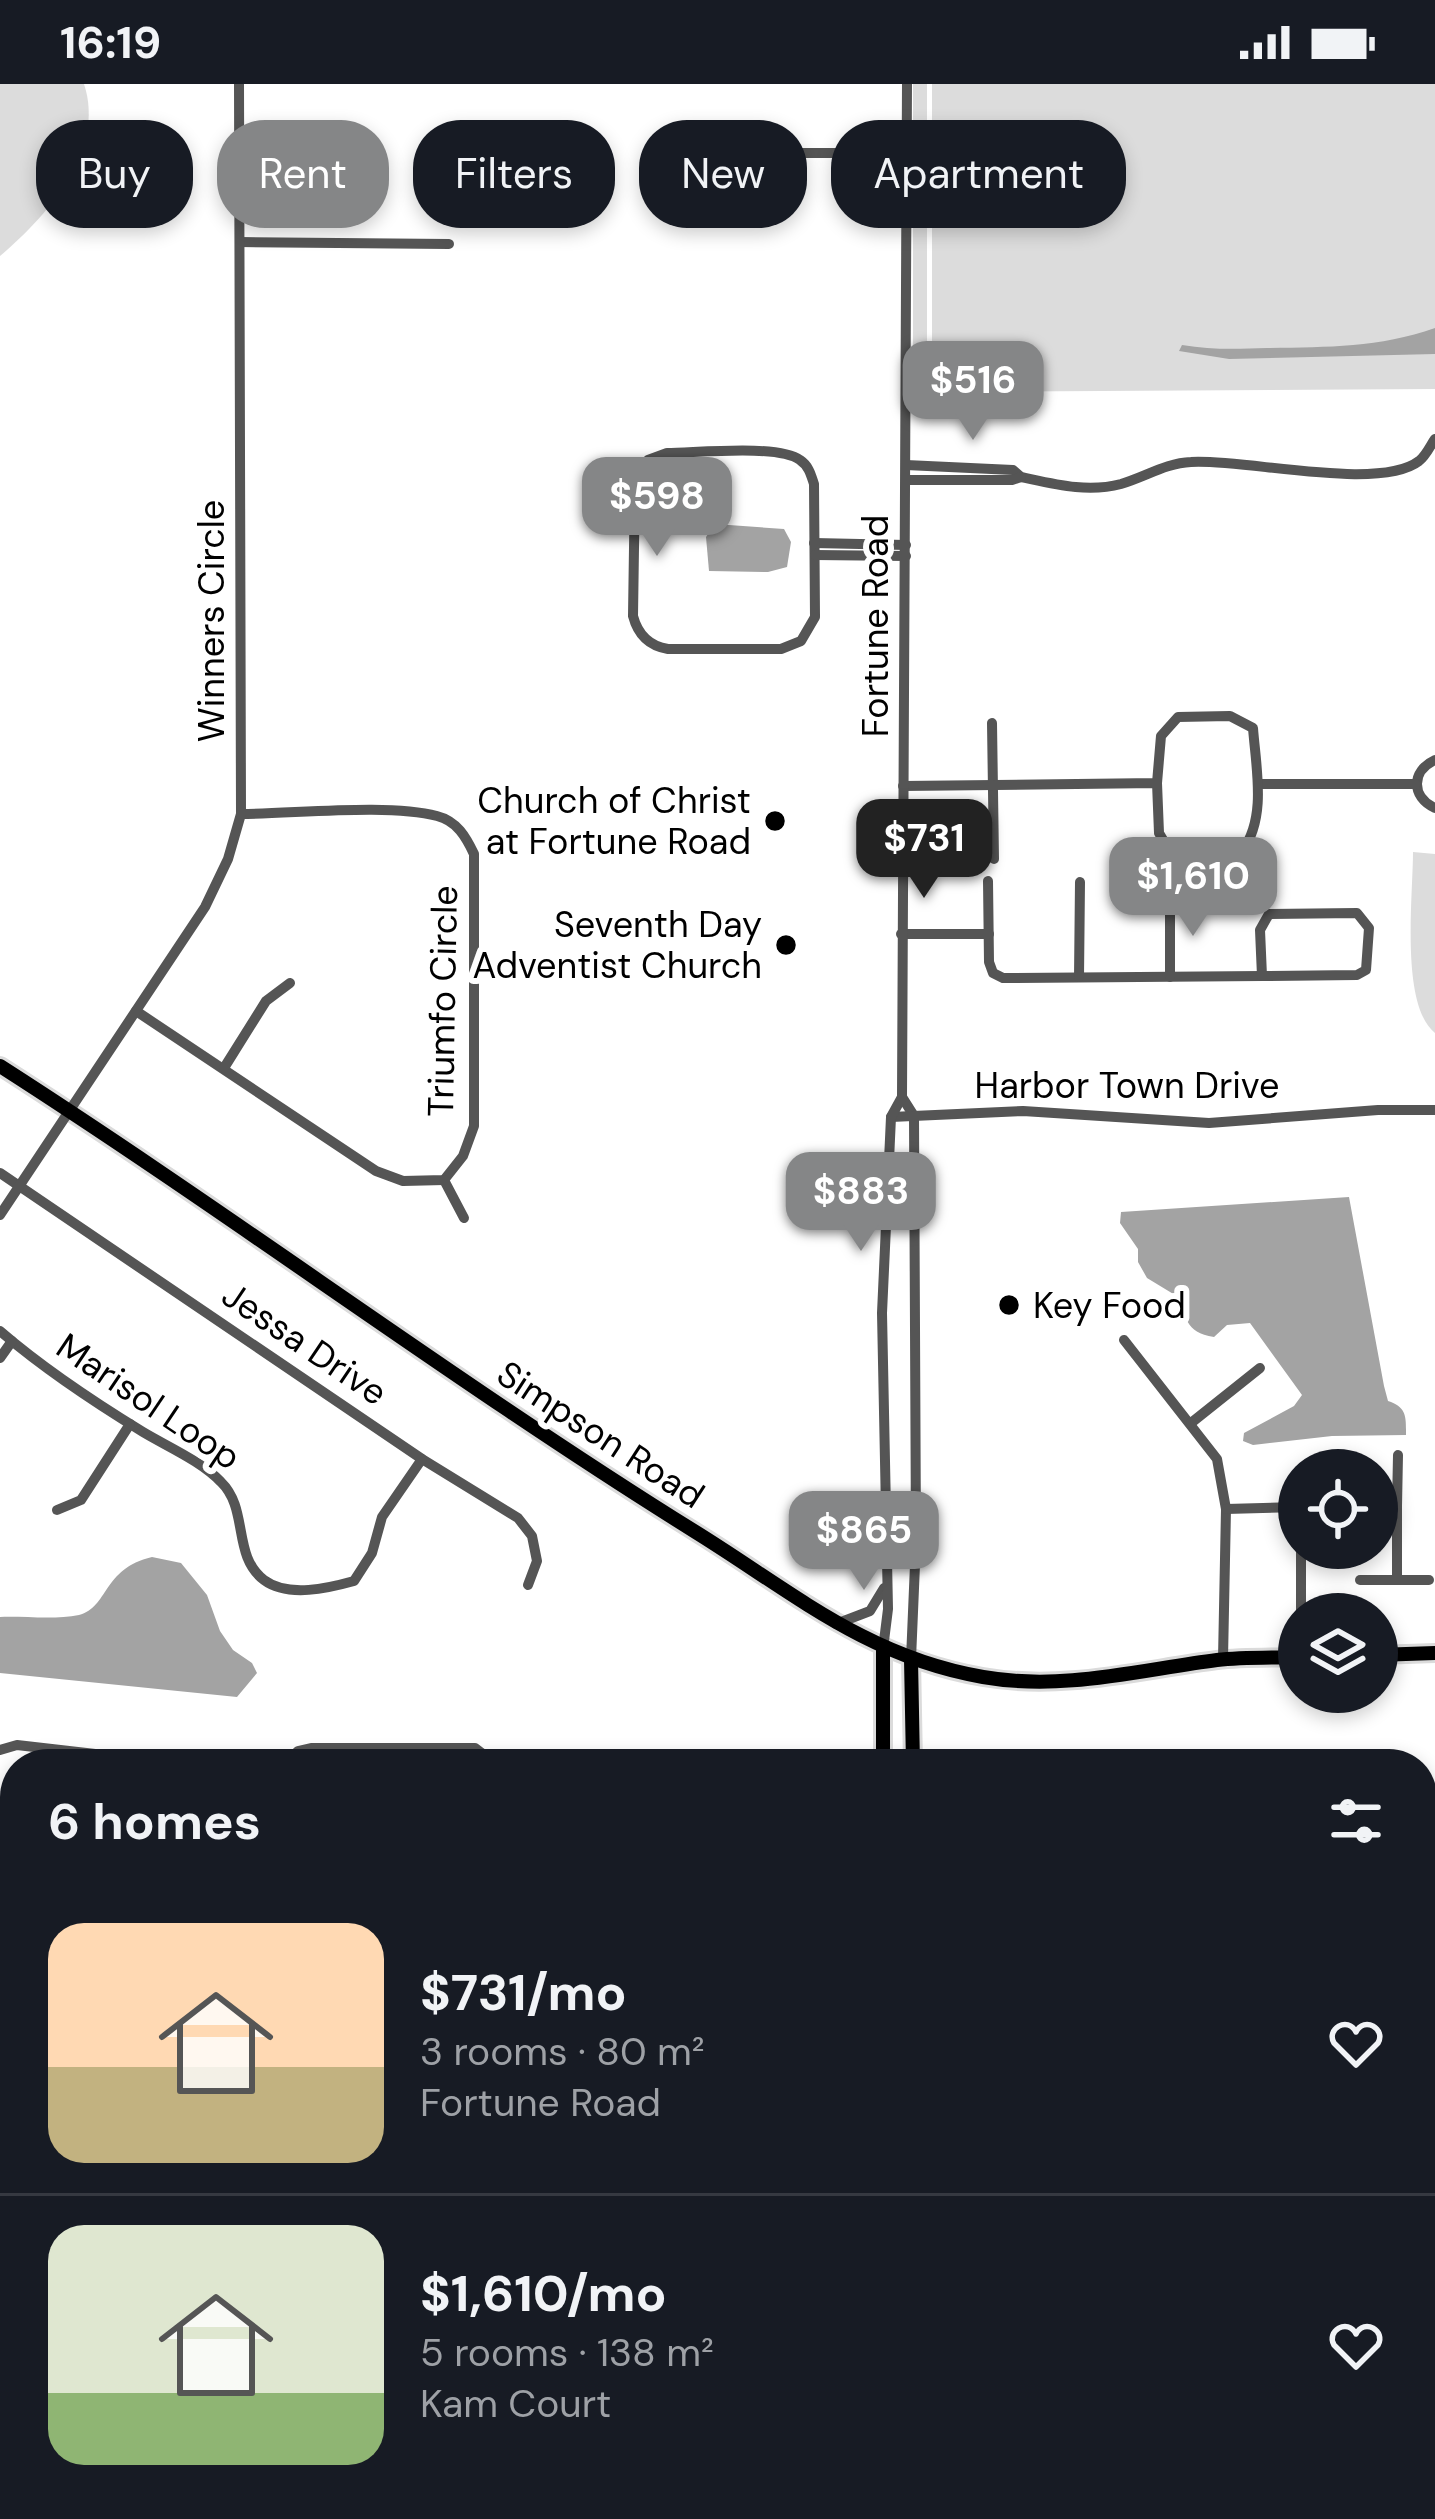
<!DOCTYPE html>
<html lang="en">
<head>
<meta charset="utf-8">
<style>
  body { margin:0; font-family:"DM Sans",sans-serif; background:#20242c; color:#f1f3f6; height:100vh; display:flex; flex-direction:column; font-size:45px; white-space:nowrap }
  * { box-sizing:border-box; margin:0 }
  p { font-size:39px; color:#9ea1a6 }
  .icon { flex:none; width:66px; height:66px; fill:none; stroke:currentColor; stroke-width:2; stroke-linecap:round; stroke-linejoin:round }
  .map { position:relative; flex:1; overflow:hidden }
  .drawer { position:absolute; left:0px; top:1665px; width:1437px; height:771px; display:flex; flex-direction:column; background:#171b24; border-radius:48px 48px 0 0; box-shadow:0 6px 18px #0003 }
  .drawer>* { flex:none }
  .banner { position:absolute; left:36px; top:36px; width:1365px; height:108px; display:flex; gap:24px }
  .fabs { position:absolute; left:1278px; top:1365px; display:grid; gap:24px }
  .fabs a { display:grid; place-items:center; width:120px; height:120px; border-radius:50%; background:#171b24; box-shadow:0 6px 18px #0003; font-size:60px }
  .price { position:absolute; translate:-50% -102px; padding:0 27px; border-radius:24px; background:#858687; color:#fff; font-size:39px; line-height:78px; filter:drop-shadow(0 3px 6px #0008) }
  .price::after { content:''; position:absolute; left:50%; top:72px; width:36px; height:27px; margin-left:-18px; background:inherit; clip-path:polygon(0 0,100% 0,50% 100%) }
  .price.current { background:#222; color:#fff }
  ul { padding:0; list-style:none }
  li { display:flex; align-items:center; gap:36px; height:300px; padding:0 48px }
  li+li { border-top:3px solid #363941 }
  li span { display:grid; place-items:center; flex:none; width:336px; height:240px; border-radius:36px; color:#555 }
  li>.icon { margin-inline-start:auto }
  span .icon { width:144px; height:144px; fill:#fffc; stroke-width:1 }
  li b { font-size:51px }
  h2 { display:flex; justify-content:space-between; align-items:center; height:144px; padding:0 48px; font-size:51px }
  .pill { padding:0 42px; border-radius:48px; background:#171b24; box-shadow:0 6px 18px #0003; font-size:42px; line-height:108px }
  .pill.current { background:#858687; color:#fff }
  .status { display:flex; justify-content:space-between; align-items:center; height:84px; padding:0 60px; background:#171b24; direction:ltr }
  .status svg { height:33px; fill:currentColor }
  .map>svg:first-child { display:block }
  .green { fill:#dcdcdc }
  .water { fill:#a3a3a3 }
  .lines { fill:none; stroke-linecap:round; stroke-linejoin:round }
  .major-casing { stroke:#dbdbdb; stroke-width:20 }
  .minor { stroke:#555; stroke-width:10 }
  .major { stroke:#000; stroke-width:14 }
  .poi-dot { fill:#000; stroke:#fff; stroke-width:4.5 }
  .labels { text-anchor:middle; stroke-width:12; stroke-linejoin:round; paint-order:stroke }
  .street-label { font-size:36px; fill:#000; stroke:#fff }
  .poi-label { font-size:36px; fill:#000; stroke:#fff; text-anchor:end }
</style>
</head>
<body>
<div class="status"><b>16:19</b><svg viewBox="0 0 49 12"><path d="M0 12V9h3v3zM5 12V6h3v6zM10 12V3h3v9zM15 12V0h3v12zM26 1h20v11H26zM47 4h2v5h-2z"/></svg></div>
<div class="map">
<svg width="1435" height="2435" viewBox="0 0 1435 2435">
  <rect width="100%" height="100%" fill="#fff"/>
  <!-- green -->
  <g class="green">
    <path d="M0 0H84C106 66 47 132 0 172Z"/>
    <rect x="913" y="0" width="14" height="300"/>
    <polygon points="932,0 1435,0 1435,305 932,308"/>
    <path d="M1413 768 1435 770V949C1400 921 1413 813 1413 768Z"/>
    <rect x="259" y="2421" width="640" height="14"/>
  </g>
  <!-- water -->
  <g class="water">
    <path d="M1435 244V270L1229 275 1179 267 1182 261C1211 266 1237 265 1267 264 1326 263 1378 264 1435 244Z"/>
    <polygon points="715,440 784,445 791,458 787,483 768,488 709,487 706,453"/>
    <path d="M1349 1113 1384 1302 1388 1317C1407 1323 1406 1333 1406 1351L1332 1352 1253 1361 1243 1357 1244 1349 1294 1322 1302 1311 1250 1239 1227 1241 1214 1253C1184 1249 1187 1231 1175 1211L1147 1194 1138 1178V1165L1120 1139 1121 1128Z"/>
    <path d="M152 1473 181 1479 207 1511 220 1547 233 1566 252 1579 257 1589 237 1613 0 1589V1533C24 1532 55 1536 79 1531 109 1523 102 1485 152 1473Z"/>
    <polygon points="15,2028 15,2193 0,2193 0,2033"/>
    <polygon points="0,2396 15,2396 15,2421 123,2421 123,2435 0,2435"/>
  </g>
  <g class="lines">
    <!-- major casing -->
    <g class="major-casing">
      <g id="major">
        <path d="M0 982C234 1132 458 1300 694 1447 791 1507 866 1573 983 1593 1063 1607 1139 1586 1217 1576 1244 1573 1272 1574 1299 1573"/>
        <polyline points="1377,1571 1435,1569"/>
        <polyline points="911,1575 913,1680"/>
        <polyline points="883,1680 883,1565"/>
        <polyline points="902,2421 903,2435"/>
      </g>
    </g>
    <!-- minor -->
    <g class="minor">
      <polyline points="656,69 907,69"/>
      <polyline points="240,158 449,160"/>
      <path d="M667 369C696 369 778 360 800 376 809 382 811 391 814 400L815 533 801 557 781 565H668C649 562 638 551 633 532L635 395 648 376Z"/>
      <path d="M906 381 1013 386 1021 393C1054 400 1087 409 1121 400 1145 393 1166 379 1191 378 1241 374 1379 408 1419 377 1426 372 1430 362 1435 355"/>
      <polyline points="906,396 1012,396 1021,393"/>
      <polyline points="814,459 906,461"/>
      <polyline points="815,471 906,472"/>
      <polyline points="992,639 994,775"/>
      <path d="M1435 676C1411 687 1411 713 1435 724"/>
      <polyline points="1258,700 1416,700"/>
      <path d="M903 702 1157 699 1161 652 1178 633 1230 632 1253 644C1256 684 1267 734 1242 767L1188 771 1169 766 1159 749 1157 699"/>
      <polyline points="988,797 989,878 993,889 1003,894 1262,892"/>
      <polyline points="1170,816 1170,893"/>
      <polygon points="1357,829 1369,844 1366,886 1357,891 1262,892 1260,846 1269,830"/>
      <polyline points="901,850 989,850"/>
      <polyline points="1079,893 1080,798"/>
      <path d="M136 927 376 1087 403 1097 444 1096 463 1072 474 1042V770C466 753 457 737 437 732 389 719 293 730 241 730"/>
      <polyline points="224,984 266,917 290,899"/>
      <polyline points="902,1013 914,1032 916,1457 911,1575"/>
      <polyline points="891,1033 1023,1027 1209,1039 1378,1026 1435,1026"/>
      <polyline points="0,1089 422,1375 518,1434 532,1452 537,1477 528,1501"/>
      <polyline points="444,1096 464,1134"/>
      <polyline points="0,1131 205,823 228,775 241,730 239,0"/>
      <path d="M0 1247C44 1285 94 1318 143 1348 168 1363 201 1377 221 1398 249 1425 232 1472 264 1496 288 1514 329 1504 354 1497L372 1469 382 1433 422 1375"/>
      <polyline points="1124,1256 1217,1375 1226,1425 1223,1575"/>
      <polyline points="0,1274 12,1257"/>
      <polyline points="1191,1339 1260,1284"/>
      <polyline points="1377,1422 1397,1422 1397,1496"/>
      <polyline points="1397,1422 1398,1371"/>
      <polyline points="1226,1425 1299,1423"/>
      <polyline points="57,1426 81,1416 130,1340"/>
      <polyline points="1301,1464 1301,1530"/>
      <polyline points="1360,1496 1429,1496"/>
      <polyline points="836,1540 870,1527 884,1504"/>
      <polyline points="883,1565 888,1525 882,1229 891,1033 902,1013 907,0"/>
      <polyline points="0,1666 17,1661 182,1680"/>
      <polyline points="285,1680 298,1667 311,1664 475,1664 496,1680"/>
      <polyline points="1295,1680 1298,1674"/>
      <polyline points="0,1787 15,1788"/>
      <polyline points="1422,1797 1435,1797"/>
      <polyline points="0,1912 15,1913"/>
      <polyline points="0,2218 15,2219"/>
      <polyline points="0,2236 15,2236"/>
      <polyline points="0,2322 15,2322"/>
      <polyline points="202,2421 202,2435"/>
    </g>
    <!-- major -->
    <use href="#major" class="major"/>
  </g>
  <!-- markers -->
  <g class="poi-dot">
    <circle cx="775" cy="737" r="12"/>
    <circle cx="786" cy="861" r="12"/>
    <circle cx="1009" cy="1221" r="12"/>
  </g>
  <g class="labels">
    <!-- street labels -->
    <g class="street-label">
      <text transform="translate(211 537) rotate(-90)" y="13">Winners Circle</text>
      <text transform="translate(875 542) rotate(-90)" y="13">Fortune Road</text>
      <text transform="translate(442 917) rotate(-89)" y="13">Triumfo Circle</text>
      <text x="1127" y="1014">Harbor Town Drive</text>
      <text transform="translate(305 1259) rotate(34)" y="13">Jessa Drive</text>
      <text transform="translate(149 1317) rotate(34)" y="13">Marisol Loop</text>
      <text transform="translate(601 1350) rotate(33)" y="13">Simpson Road</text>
    </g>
    <!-- poi labels -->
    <g class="poi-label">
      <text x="751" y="729">Church of Christ<tspan x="751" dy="41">at Fortune Road</tspan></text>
      <text x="762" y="853">Seventh Day<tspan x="762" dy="41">Adventist Church</tspan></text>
      <text x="1033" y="1234" text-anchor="start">Key Food</text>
    </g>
  </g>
</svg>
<div class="fabs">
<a><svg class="icon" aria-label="locate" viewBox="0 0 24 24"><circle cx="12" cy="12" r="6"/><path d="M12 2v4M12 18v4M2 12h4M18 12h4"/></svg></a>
<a><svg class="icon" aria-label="layers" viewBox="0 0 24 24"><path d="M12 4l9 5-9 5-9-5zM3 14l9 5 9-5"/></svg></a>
</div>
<b class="price" style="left:973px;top:359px">$516</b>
<b class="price" style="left:657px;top:475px">$598</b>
<b class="price current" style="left:924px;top:817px">$731</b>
<b class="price" style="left:1193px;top:855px">$1,610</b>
<b class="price" style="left:861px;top:1170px">$883</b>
<b class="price" style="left:864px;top:1509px">$865</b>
<div class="banner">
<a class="pill">Buy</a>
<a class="pill current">Rent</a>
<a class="pill">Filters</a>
<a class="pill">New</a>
<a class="pill">Apartment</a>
</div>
<section class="drawer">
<h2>6 homes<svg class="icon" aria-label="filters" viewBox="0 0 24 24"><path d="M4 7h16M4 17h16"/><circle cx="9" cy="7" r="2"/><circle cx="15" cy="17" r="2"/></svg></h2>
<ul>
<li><span style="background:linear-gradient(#ffd9b3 60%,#c2b280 0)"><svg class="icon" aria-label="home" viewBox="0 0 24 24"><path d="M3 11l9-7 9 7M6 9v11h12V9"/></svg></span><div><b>$731/mo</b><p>3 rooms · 80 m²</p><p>Fortune Road</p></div><svg class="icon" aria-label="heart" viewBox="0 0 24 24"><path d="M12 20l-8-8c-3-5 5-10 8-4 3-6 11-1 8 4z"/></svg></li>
<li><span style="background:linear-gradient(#dfe7d0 70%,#8fb573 0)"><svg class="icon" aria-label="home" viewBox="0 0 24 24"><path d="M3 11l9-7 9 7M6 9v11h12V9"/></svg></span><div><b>$1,610/mo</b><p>5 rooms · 138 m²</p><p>Kam Court</p></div><svg class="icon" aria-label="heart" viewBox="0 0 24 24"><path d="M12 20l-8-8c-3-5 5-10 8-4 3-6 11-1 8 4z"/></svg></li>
</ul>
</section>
</div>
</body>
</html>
